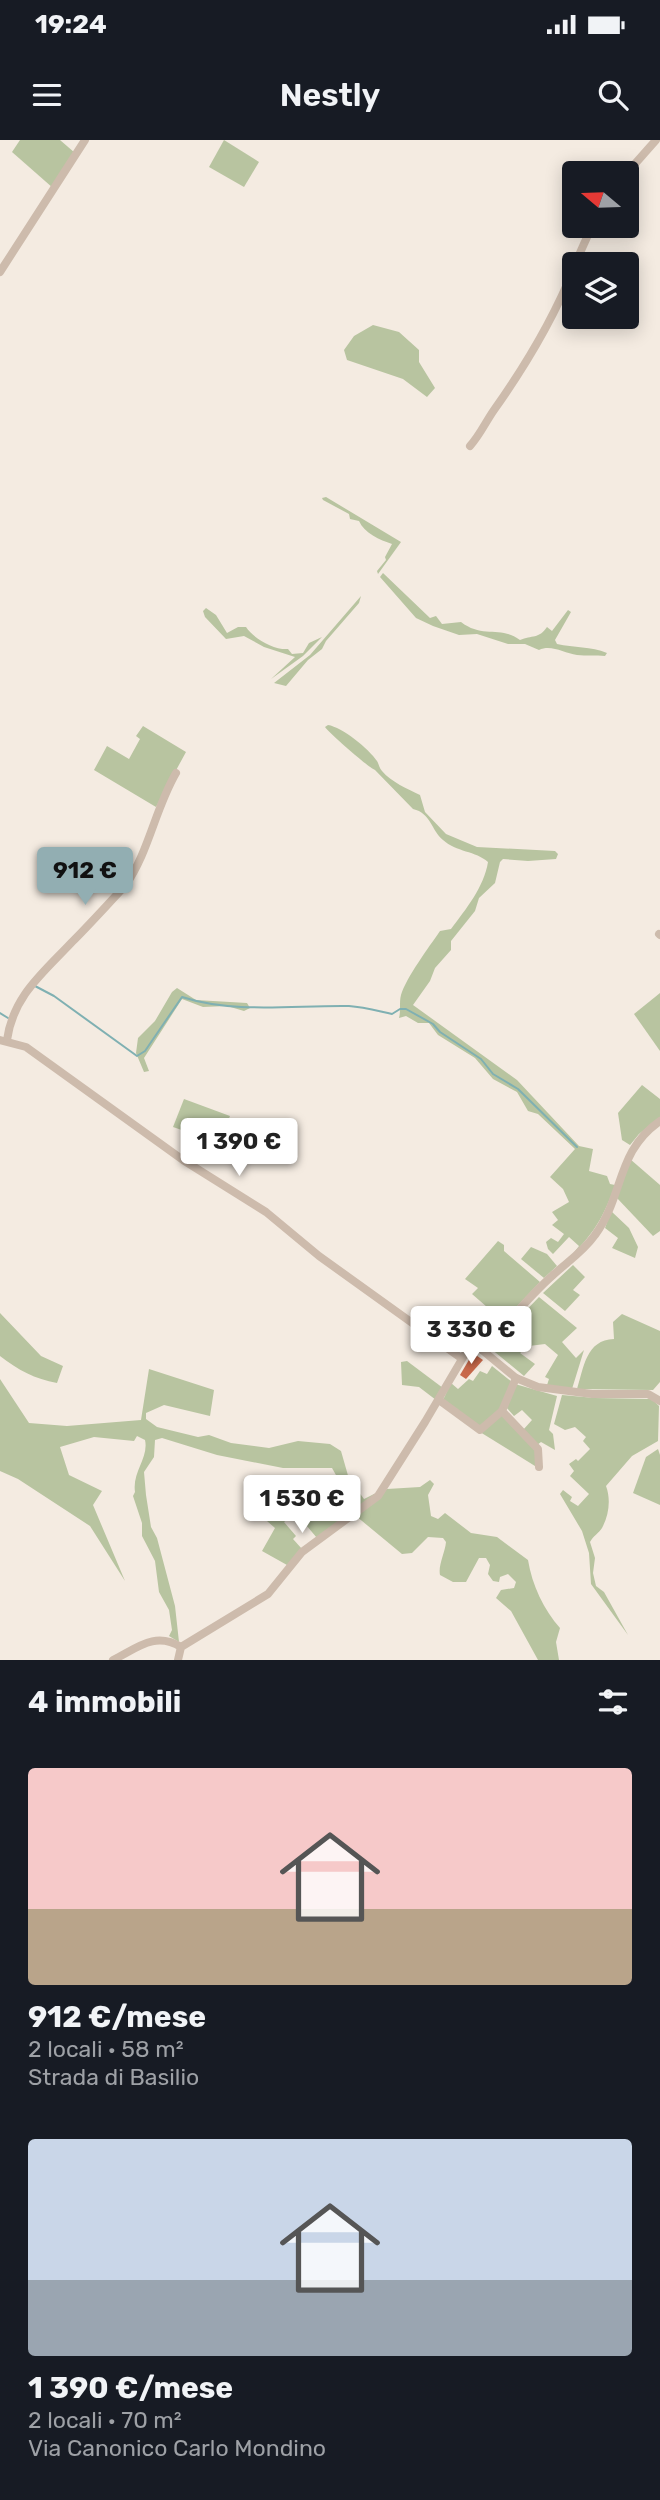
<!DOCTYPE html>
<html lang="it">
<head>
<meta charset="utf-8">
<style>
  body { margin:0; font-family:Rubik,sans-serif; background:#242831; color:#f1f3f6; height:100vh; display:flex; flex-direction:column; font-size:26px; white-space:nowrap }
  * { box-sizing:border-box; margin:0 }
  p { font-size:23px; color:#9ea1a6 }
  .icon { flex:none; width:38px; height:38px; fill:none; stroke:currentColor; stroke-width:2; stroke-linecap:round; stroke-linejoin:round }
  .map { position:relative; height:1520px; overflow:hidden }
  .drawer { display:flex; flex-direction:column; background:#171b24; flex:1 }
  .drawer>* { flex:none }
  .needle { width:46px; rotate:289deg }
  .fabs { position:absolute; left:562px; top:21px; display:grid; gap:14px }
  .fabs a { display:grid; place-items:center; width:77px; height:77px; border-radius:7px; background:#171b24; box-shadow:0 4px 18px #0003; font-size:35px }
  .price { position:absolute; translate:-50% -60px; padding:0 16px; border-radius:7px; background:#fff; color:#222; font-size:23px; line-height:46px; filter:drop-shadow(0 2px 4px #0008) }
  .price::after { content:''; position:absolute; left:50%; top:42px; width:21px; height:16px; margin-left:-10px; background:inherit; clip-path:polygon(0 0,100% 0,50% 100%) }
  .price.current { background:#92aeb2; color:#111 }
  ul { padding:0; list-style:none }
  li { display:grid; align-content:center; gap:14px; height:371px; padding:0 28px }
  li span { display:grid; place-items:center; height:217px; border-radius:7px; color:#555 }
  li>.icon { margin-inline-start:auto }
  span .icon { width:126px; height:126px; fill:#fffc; stroke-width:1 }
  li b { font-size:30px }
  h2 { display:flex; justify-content:space-between; align-items:center; height:84px; padding:0 28px; font-size:30px }
  .status { display:flex; justify-content:space-between; align-items:center; height:49px; padding:0 35px; background:#171b24; direction:ltr }
  .status svg { height:19px; fill:currentColor }
  header { display:flex; justify-content:space-between; align-items:center; height:91px; padding:0 28px; background:#171b24; font-size:32px; font-weight:600 }
  .map>svg:first-child { display:block }
  .green { fill:#b8c4a0 }
  .lines { fill:none; stroke-linecap:round; stroke-linejoin:round }
  .stream { stroke:#7fb0b2; stroke-width:2 }
  .building { fill:#c8694b }
  .minor { stroke:#cdbbac; stroke-width:8 }
</style>
</head>
<body>
<div class="status"><b>19:24</b><svg viewBox="0 0 49 12"><path d="M0 12V9h3v3zM5 12V6h3v6zM10 12V3h3v9zM15 12V0h3v12zM26 1h20v11H26zM47 4h2v5h-2z"/></svg></div>
<header><svg class="icon" aria-label="menu" viewBox="0 0 24 24"><path d="M4 6h16M4 12h16M4 18h16"/></svg>Nestly<svg class="icon" aria-label="search" viewBox="0 0 24 24"><circle cx="10" cy="10" r="6"/><path d="M15 15l6 6"/></svg></header>
<div class="map">
<svg width="660" height="1520" viewBox="0 0 660 1520">
  <rect width="100%" height="100%" fill="#f4ebe1"/>
  <!-- green -->
  <g class="green">
    <polygon points="20,0 60,0 75,13 53,48 12,12"/>
    <polygon points="224,0 259,22 244,47 209,27"/>
    <polygon points="373,185 399,192 419,210 419,222 435,248 427,257 403,239 347,220 344,210 354,196"/>
    <path d="M326 357 401 402 378 434 377 431 386 420 385 417 392 404C380 400 364 393 359 381L350 379 349 374 323 360 322 358Z"/>
    <path d="M383 433 430 478 436 476 442 484 461 482C483 499 500 485 520 500 532 495 539 499 547 487L552 491 568 470 571 472 555 500 557 504C574 508 591 506 607 513L605 516C596 515 586 516 577 515 564 513 551 504 539 510L525 504H508L477 494 459 495 433 486 416 478 380 437Z"/>
    <polygon points="361,456 359,463 326,501 322,509 308,520 286,546 274,543 310,515"/>
    <path d="M206 468 216 475 227 493 238 487H246C254 499 274 510 288 509L292 514 303 513 309 503 322 497 303 516 271 539 295 517 264 507 244 496 226 499 205 477 203 471Z"/>
    <path d="M328 585C342 587 369 609 377 621 379 624 379 628 382 631 391 642 408 649 420 655L425 672 446 694 477 707 555 711 558 714 556 719 528 721 503 719 500 722 495 743 479 758 475 771 451 801V810L435 828 430 841 413 865 517 940 579 1006 593 1009 589 1031 607 1036 610 1044 615 1045C604 1076 595 1092 572 1115L579 1106 569 1097 553 1114 548 1109 546 1102 551 1098 558 1102 564 1094 552 1085 558 1080 552 1072 569 1062 563 1049 550 1037 575 1009 538 974 528 971 517 952 493 939 475 918 438 895 429 883H418L406 876 399 878C401 870 399 862 401 855 406 838 429 807 440 791L451 789C466 769 484 747 488 722 476 711 456 712 443 700 431 690 431 673 413 669L375 630C368 627 330 594 325 587Z"/>
    <polygon points="143,586 186,612 156,667 94,630 107,606 129,619 140,599 136,596"/>
    <polygon points="177,848 196,860 247,863 250,868 244,871 227,866 203,867 182,859 144,918 149,931 144,932 136,913 138,898 155,881 172,852"/>
    <polygon points="660,853 660,911 634,874"/>
    <polygon points="642,945 660,959 660,977 639,994 630,1005 622,1000 618,973"/>
    <polygon points="184,959 230,976 219,1003 173,987"/>
    <polygon points="630,1019 660,1045 660,1091 653,1096 616,1057"/>
    <polygon points="611,1071 629,1088 638,1107 635,1118 612,1108 618,1098 605,1088"/>
    <polygon points="498,1101 504,1105 504,1111 540,1142 487,1198 484,1198 492,1189 495,1174 472,1154 478,1148 465,1139"/>
    <polygon points="531,1107 547,1114 557,1126 544,1138 521,1119"/>
    <polygon points="573,1125 585,1137 573,1150 580,1155 565,1171 543,1153"/>
    <polygon points="539,1157 577,1188 562,1202 576,1218 584,1210 572,1249 547,1245 549,1239 545,1237 558,1215 545,1204 529,1206 520,1213 535,1224 524,1236 490,1208"/>
    <path d="M0 1173 41 1216 63 1226 57 1243C35 1239 18 1230 0 1216Z"/>
    <path d="M622 1174 660 1191V1242L653 1250 577 1249C584 1227 586 1200 614 1199L613 1182Z"/>
    <polygon points="407,1221 443,1248 436,1260 419,1247 402,1245 401,1222"/>
    <polygon points="492,1226 512,1242 500,1270 480,1288 443,1260 451,1243 458,1249 469,1239 473,1241 480,1231 487,1234"/>
    <path d="M149 1229 214 1250 210 1276 164 1265 146 1273V1279L157 1287 198 1297 209 1295 231 1303 269 1308 298 1301 330 1304 341 1311 349 1339 364 1359 378 1352 355 1369 332 1328H283L217 1315 162 1298 155 1300 154 1317 144 1332 146 1355 151 1387 157 1398 175 1466 179 1502 169 1496 172 1490 169 1470 159 1452 155 1421 142 1396V1383L133 1356 135 1352C132 1332 149 1318 145 1300L137 1296 134 1301 94 1297 60 1307 69 1335 102 1351 93 1365 125 1441 90 1386 18 1339 0 1331V1239L29 1283 67 1286 141 1280Z"/>
    <polygon points="515,1244 557,1256 549,1290 553,1294 555,1310 541,1302 537,1305 523,1290 532,1280 522,1270 514,1276 506,1267"/>
    <path d="M562 1255 595 1258 652 1259 659 1266 658 1301 632 1316 606 1346C611 1359 609 1375 602 1388 599 1393 593 1396 590 1402L595 1418 593 1433 596 1446 604 1452 628 1495 591 1444 589 1413 582 1391 560 1354 563 1350 572 1357 570 1361 578 1366 589 1354 570 1336 574 1331 569 1324 576 1319 578 1321 590 1309 583 1301 586 1297 575 1287 565 1290 554 1284Z"/>
    <polygon points="502,1273 537,1311 535,1326 480,1292"/>
    <polygon points="658,1309 660,1315 660,1365 633,1353 646,1317"/>
    <path d="M430 1340 434 1344 428 1355 431 1376 438 1379 445 1373 471 1393 497 1397 528 1420C532 1445 544 1470 560 1488L556 1502 559 1520H538L511 1471 496 1458 501 1450 514 1448 516 1442 508 1434 500 1437 499 1442 493 1441 488 1434 490 1425 486 1418H479L466 1442H453L440 1435C438 1425 445 1413 446 1402L443 1398 428 1397 412 1413 402 1414 356 1376 387 1349 420 1347Z"/>
    <polygon points="305,1362 317,1372 324,1366 339,1381 317,1398 296,1373 284,1382 296,1396 293,1399 302,1409 287,1425 262,1411 275,1388 267,1381 271,1376"/>
  </g>
  <g class="lines">
    <!-- stream -->
    <g class="stream">
      <path d="M35 846 54 856 137 916 145 911 182 857C235 874 294 865 349 866 364 867 378 871 392 874L400 869H406L433 884 440 892 481 919 493 934 518 949 577 1007"/>
      <polyline points="0,873 8,878"/>
    </g>
  </g>
  <!-- building -->
  <polygon class="building" points="473,1213 483,1220 466,1239 460,1235"/>
  <g class="lines">
    <!-- minor -->
    <g class="minor">
      <polyline points="626,34 656,0"/>
      <polyline points="575,124 592,86"/>
      <polyline points="0,132 85,0"/>
      <path d="M470 306C480 295 485 283 494 270 526 225 553 180 574 128"/>
      <polyline points="659,794 660,795"/>
      <polyline points="0,900 26,907 183,1020 266,1072 319,1116 461,1218"/>
      <path d="M7 900C13 856 43 833 72 802 90 784 107 765 125 746 149 712 155 669 176 633"/>
      <polyline points="482,1210 516,1238 538,1247 592,1254 648,1254 660,1261"/>
      <polyline points="516,1238 502,1271 538,1309 539,1327"/>
      <polyline points="439,1260 480,1290 502,1271"/>
      <path d="M113 1520C137 1508 155 1491 181 1507"/>
      <path d="M178 1520 181 1507 268 1454 302 1412 378 1356 425 1282 468 1209 472 1205 482 1210C506 1186 527 1158 552 1136 567 1122 583 1112 595 1095 624 1056 616 1011 660 981"/>
    </g>
  </g>
</svg>
<div class="fabs">
<a><svg class="needle" viewBox="-14 -14 28 28"><path d="M0-13l5 13h-10z" fill="#e53935"/><path d="M0 13l5-13h-10z" fill="#9ea1a6"/></svg></a>
<a><svg class="icon" aria-label="layers" viewBox="0 0 24 24"><path d="M12 4l9 5-9 5-9-5zM3 14l9 5 9-5"/></svg></a>
</div>
<b class="price current" style="left:85px;top:767px">912 €</b>
<b class="price" style="left:239px;top:1038px">1 390 €</b>
<b class="price" style="left:471px;top:1226px">3 330 €</b>
<b class="price" style="left:302px;top:1395px">1 530 €</b>
</div>
<section class="drawer">
<h2>4 immobili<svg class="icon" aria-label="filters" viewBox="0 0 24 24"><path d="M4 7h16M4 17h16"/><circle cx="9" cy="7" r="2"/><circle cx="15" cy="17" r="2"/></svg></h2>
<ul>
<li><span style="background:linear-gradient(#f6c9c9 65%,#b9a48a 0)"><svg class="icon" aria-label="home" viewBox="0 0 24 24"><path d="M3 11l9-7 9 7M6 9v11h12V9"/></svg></span><div><b>912 €/mese</b><p>2 locali · 58 m²</p><p>Strada di Basilio</p></div></li>
<li><span style="background:linear-gradient(#c9d6e8 65%,#9aa5b1 0)"><svg class="icon" aria-label="home" viewBox="0 0 24 24"><path d="M3 11l9-7 9 7M6 9v11h12V9"/></svg></span><div><b>1 390 €/mese</b><p>2 locali · 70 m²</p><p>Via Canonico Carlo Mondino</p></div></li>
</ul>
</section>
</body>
</html>
